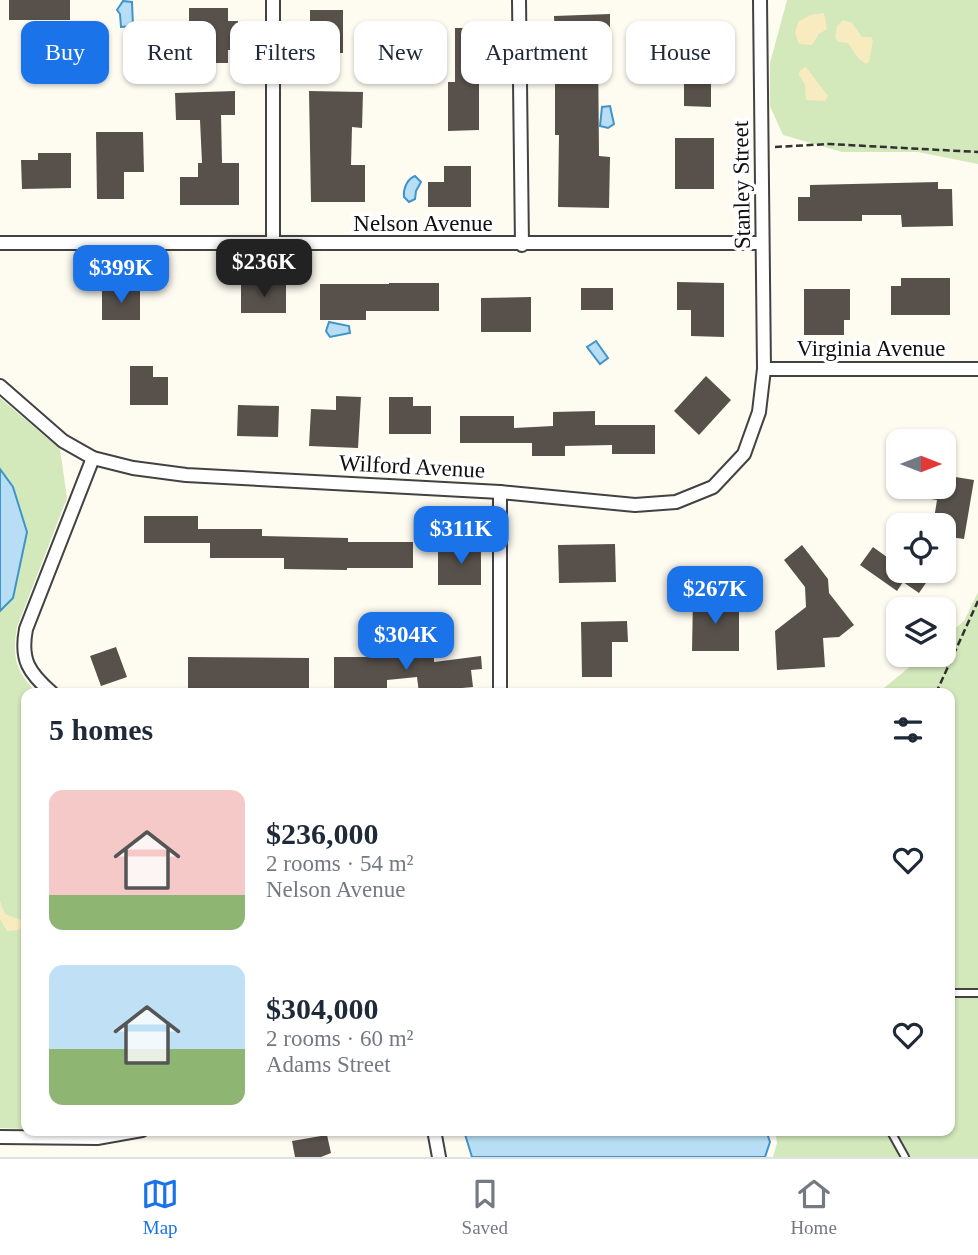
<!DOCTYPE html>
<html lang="en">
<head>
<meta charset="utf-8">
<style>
  body { margin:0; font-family:"Times New Roman",serif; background:#f6f6f7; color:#1f2937; height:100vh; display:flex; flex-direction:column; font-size:26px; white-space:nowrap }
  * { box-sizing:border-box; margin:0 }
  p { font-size:23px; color:#747a83 }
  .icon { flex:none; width:38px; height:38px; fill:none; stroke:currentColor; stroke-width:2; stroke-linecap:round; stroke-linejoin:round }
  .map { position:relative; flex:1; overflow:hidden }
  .sheet { position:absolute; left:21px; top:688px; width:934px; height:448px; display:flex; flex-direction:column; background:#fff; border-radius:14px; box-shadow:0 2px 5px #0004 }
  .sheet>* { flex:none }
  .top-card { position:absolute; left:21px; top:21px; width:936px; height:63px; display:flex; gap:14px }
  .needle { width:46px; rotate:90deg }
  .fabs { position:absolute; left:886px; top:429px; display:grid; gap:14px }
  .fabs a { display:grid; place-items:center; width:70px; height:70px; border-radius:14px; background:#fff; box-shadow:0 2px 5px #0004; font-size:35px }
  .price { position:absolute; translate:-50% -60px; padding:0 16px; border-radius:14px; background:#1a73e8; color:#fff; font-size:23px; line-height:46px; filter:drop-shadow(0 2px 4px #0008) }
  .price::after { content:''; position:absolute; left:50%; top:42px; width:21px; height:16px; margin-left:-10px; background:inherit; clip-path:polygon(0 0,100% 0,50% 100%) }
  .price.selected { background:#222; color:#fff }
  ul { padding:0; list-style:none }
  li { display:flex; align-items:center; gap:21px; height:175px; padding:0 28px }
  li span { display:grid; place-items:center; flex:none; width:196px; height:140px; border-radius:14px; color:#555 }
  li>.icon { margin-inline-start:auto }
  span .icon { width:84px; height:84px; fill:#fffc; stroke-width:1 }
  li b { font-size:30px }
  h2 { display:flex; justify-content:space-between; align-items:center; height:84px; padding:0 28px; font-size:30px }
  .tag { padding:0 24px; border-radius:14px; background:#fff; box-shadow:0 2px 5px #0004; font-size:24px; line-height:63px }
  .tag.selected { background:#1a73e8; color:#fff }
  .tab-bar { display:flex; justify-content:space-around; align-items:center; height:98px; border-top:2px solid #e0e1e3; background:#fff; font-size:19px; color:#747a83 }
  .tab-bar a { display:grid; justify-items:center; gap:4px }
  .tab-bar .selected { color:#1a73e8 }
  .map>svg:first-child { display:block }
  .green { fill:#d3e8bb }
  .sand { fill:#f8ebbf }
  .water { fill:#b7def4; stroke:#4194c8; stroke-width:2 }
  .building { fill:#57504b }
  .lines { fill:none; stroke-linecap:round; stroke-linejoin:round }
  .lane-casing { stroke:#424242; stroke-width:10 }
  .street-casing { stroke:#424242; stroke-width:16 }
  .path { stroke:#313131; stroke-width:2.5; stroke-dasharray:7 3.5; stroke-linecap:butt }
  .lane { stroke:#fff; stroke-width:6 }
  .street { stroke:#fff; stroke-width:12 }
  .labels { text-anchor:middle; stroke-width:7; stroke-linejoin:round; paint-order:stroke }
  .street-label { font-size:23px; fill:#0f0f0f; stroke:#fff }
</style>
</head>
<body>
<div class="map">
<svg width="978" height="1157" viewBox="0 0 978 1157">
  <rect width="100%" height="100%" fill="#fefcf1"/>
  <!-- green -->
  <g class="green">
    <polygon points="787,0 978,0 978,164 918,152 842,152 783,135 770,106 770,63"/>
    <path d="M0 398 60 449 67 498 17 627C12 655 15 673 38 693H26V1129L0 1128Z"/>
    <polygon points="978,592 978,1157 773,1157 777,1143 775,1131 950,1130 950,693 878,693 924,655 943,654 943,639 964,621"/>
  </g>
  <!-- sand -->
  <g class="sand">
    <polygon points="824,13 827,29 819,34 812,45 799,44 795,33 798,22 810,15"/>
    <polygon points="843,20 852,23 862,37 871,37 873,40 869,62 866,64 858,58 848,43 839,42 835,38 837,26"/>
    <polygon points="806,67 828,96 825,101 806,100 805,85 799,75 800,70"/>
    <polygon points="0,901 5,914 21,920 23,924 19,930 7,931 0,919"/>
  </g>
  <!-- water -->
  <g class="water">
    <polygon points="123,1 132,2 133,26 121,27 120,14 117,10"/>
    <polygon points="32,31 38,34 40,31 50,31 52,45 27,45 27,34"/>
    <polygon points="192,33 206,33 208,40 204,44 204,48 192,49 189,43"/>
    <polygon points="610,106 614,124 608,128 600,126 602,107"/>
    <path d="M415 176 421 182 416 191 415 199 409 202 404 197C403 189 407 179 415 176Z"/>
    <polygon points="329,322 349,326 350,333 330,337 326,331"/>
    <polygon points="596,341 608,358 600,364 587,347"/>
    <polygon points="0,469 13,487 27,532 13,598 0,611"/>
    <polygon points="766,1130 770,1142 765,1157 472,1157 464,1131"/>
  </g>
  <!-- building -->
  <g class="building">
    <rect x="9" y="0" width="61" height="20"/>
    <polygon points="189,8 228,8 228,21 238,21 238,50 228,50 228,63 213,63 213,32 189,32"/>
    <rect x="310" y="10" width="33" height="43"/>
    <polygon points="610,14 610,44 598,44 599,156 610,157 609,208 558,207 559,135 555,135 555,83 567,83 567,44 555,44 554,16"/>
    <polygon points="455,28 479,28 479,130 448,131 448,82 455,82"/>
    <polygon points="673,57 722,57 722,83 711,83 711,107 684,106 684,82 673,82"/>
    <polygon points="235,91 235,115 221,115 222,163 239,163 239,205 180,205 180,177 198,177 198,163 202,163 200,120 176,120 175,93"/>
    <polygon points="309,91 363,92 362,128 352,127 351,165 365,165 365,202 311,202"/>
    <polygon points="96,132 143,132 144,172 124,172 124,199 97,199"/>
    <rect x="675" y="138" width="39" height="51"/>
    <polygon points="38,153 71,153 71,188 22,189 21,160 38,160"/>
    <polygon points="444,166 471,166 471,207 428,207 428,182 444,182"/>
    <polygon points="938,182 938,189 952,189 953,226 902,227 901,215 862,215 862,221 798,221 798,197 810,197 810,185"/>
    <polygon points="901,278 950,278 950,315 891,315 891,286 901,286"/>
    <polygon points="677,282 724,283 724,337 691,336 691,310 677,310"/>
    <polygon points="389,283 439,283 439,311 366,311 366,320 320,320 320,284 389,284"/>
    <rect x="241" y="285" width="45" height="28"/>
    <rect x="581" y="288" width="32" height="22"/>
    <polygon points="804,289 850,289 850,320 844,320 844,335 804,335"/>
    <rect x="102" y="290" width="38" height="30"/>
    <polygon points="531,297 531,332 481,332 481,298"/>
    <polygon points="130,366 153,366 153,377 168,377 168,405 130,405"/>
    <polygon points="706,376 731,400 699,435 674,411"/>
    <polygon points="336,396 361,397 358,448 309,446 311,409 336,410"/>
    <polygon points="389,397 413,397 413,406 431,406 431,434 389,434"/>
    <polygon points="238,405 279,406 278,437 237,436"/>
    <polygon points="595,411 595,425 655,425 655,454 612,454 612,445 565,446 565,456 532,456 532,443 460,443 460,416 514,416 514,428 553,426 553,412"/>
    <polygon points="943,475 974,480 964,539 943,536 943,525 933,525 937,500 900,494 900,486 943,486"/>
    <polygon points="144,516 198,516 198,529 262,529 262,536 348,538 348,542 413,542 413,568 347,568 347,570 284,569 284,558 210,558 210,543 144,543"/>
    <polygon points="466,541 481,541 481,585 438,585 438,550 466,550"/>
    <polygon points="615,544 616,582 559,583 558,545"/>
    <polygon points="802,545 828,579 829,593 854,625 839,637 823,638 825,667 777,670 775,631 806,607 805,587 784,560"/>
    <polygon points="873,547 898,565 898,570 935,570 919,593 903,582 897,591 860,565"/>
    <polygon points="693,597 726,597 726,610 739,610 739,651 692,651"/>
    <polygon points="627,621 628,642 612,642 612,677 582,677 581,622"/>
    <polygon points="116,647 127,677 101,686 90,656"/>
    <polygon points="434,653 434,662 481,656 482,669 471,670 473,687 462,688 462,693 419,693 417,677 387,680 387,688 334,688 334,657 391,657"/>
    <polygon points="188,657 309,658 309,693 188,690"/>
    <polygon points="327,1135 331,1153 321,1157 295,1157 292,1141"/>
  </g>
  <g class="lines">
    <!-- lane casing -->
    <g class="lane-casing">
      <g id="lane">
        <polyline points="950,993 978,993"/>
        <polyline points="890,1130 905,1157"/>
      </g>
    </g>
    <!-- street casing -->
    <g class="street-casing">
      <g id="street">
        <polyline points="273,0 273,244"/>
        <polyline points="519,0 522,245"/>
        <polyline points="0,243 762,243"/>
        <polyline points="764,369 978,369"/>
        <polyline points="0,386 63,441 93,458 133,468 186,475 500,492 635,505 676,502 713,487 744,454 759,412 764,369 760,0"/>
        <path d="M52 693C29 673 20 660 26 629L93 458"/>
        <polyline points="500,693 500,492"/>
        <polyline points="434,1130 439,1157"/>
        <polyline points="0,1137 97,1138 142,1130"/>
      </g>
    </g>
    <!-- path -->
    <g class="path">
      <polyline points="775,147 829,144 978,152"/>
      <polyline points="936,693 978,601"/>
    </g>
    <!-- lane -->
    <use href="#lane" class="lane"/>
    <!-- street -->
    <use href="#street" class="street"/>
  </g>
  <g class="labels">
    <!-- street labels -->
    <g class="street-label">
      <text transform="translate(741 185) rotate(-91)" y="8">Stanley Street</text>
      <text x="423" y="231">Nelson Avenue</text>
      <text x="871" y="356">Virginia Avenue</text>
      <text transform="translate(412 466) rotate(3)" y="8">Wilford Avenue</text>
    </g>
  </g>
</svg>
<div class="fabs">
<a><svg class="needle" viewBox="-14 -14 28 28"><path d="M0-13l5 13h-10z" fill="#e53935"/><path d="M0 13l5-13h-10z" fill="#747a83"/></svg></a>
<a><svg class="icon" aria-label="locate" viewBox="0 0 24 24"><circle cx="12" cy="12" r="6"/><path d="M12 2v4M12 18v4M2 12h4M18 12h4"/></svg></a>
<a><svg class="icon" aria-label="layers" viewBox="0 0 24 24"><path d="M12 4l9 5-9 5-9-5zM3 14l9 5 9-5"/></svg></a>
</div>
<b class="price selected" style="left:264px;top:299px">$236K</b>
<b class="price" style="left:121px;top:305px">$399K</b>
<b class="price" style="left:461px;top:566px">$311K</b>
<b class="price" style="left:715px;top:626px">$267K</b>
<b class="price" style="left:406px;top:672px">$304K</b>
<div class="top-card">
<a class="tag selected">Buy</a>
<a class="tag">Rent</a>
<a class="tag">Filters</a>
<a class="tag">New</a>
<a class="tag">Apartment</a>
<a class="tag">House</a>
</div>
<section class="sheet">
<h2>5 homes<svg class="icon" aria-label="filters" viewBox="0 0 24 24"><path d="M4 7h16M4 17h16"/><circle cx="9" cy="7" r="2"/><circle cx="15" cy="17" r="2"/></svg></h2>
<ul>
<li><span style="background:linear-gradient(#f6c9c9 75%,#8fb573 0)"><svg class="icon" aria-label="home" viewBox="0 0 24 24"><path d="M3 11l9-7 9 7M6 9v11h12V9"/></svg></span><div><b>$236,000</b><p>2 rooms · 54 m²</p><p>Nelson Avenue</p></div><svg class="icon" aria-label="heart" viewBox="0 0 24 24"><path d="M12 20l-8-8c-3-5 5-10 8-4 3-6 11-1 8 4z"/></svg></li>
<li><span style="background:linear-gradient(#bfe0f5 60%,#8fb573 0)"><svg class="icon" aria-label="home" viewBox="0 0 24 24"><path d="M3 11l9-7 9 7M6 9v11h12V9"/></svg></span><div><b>$304,000</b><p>2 rooms · 60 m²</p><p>Adams Street</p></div><svg class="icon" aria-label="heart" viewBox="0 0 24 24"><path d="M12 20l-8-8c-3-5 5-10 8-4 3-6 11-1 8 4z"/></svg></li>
</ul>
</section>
</div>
<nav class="tab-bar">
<a class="selected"><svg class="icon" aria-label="map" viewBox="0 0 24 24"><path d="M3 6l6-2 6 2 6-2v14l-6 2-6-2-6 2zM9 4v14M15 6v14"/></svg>Map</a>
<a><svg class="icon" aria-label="saved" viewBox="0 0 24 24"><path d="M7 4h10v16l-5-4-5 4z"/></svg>Saved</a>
<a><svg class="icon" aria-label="home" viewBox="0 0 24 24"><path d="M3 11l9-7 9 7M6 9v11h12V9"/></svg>Home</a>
</nav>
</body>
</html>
